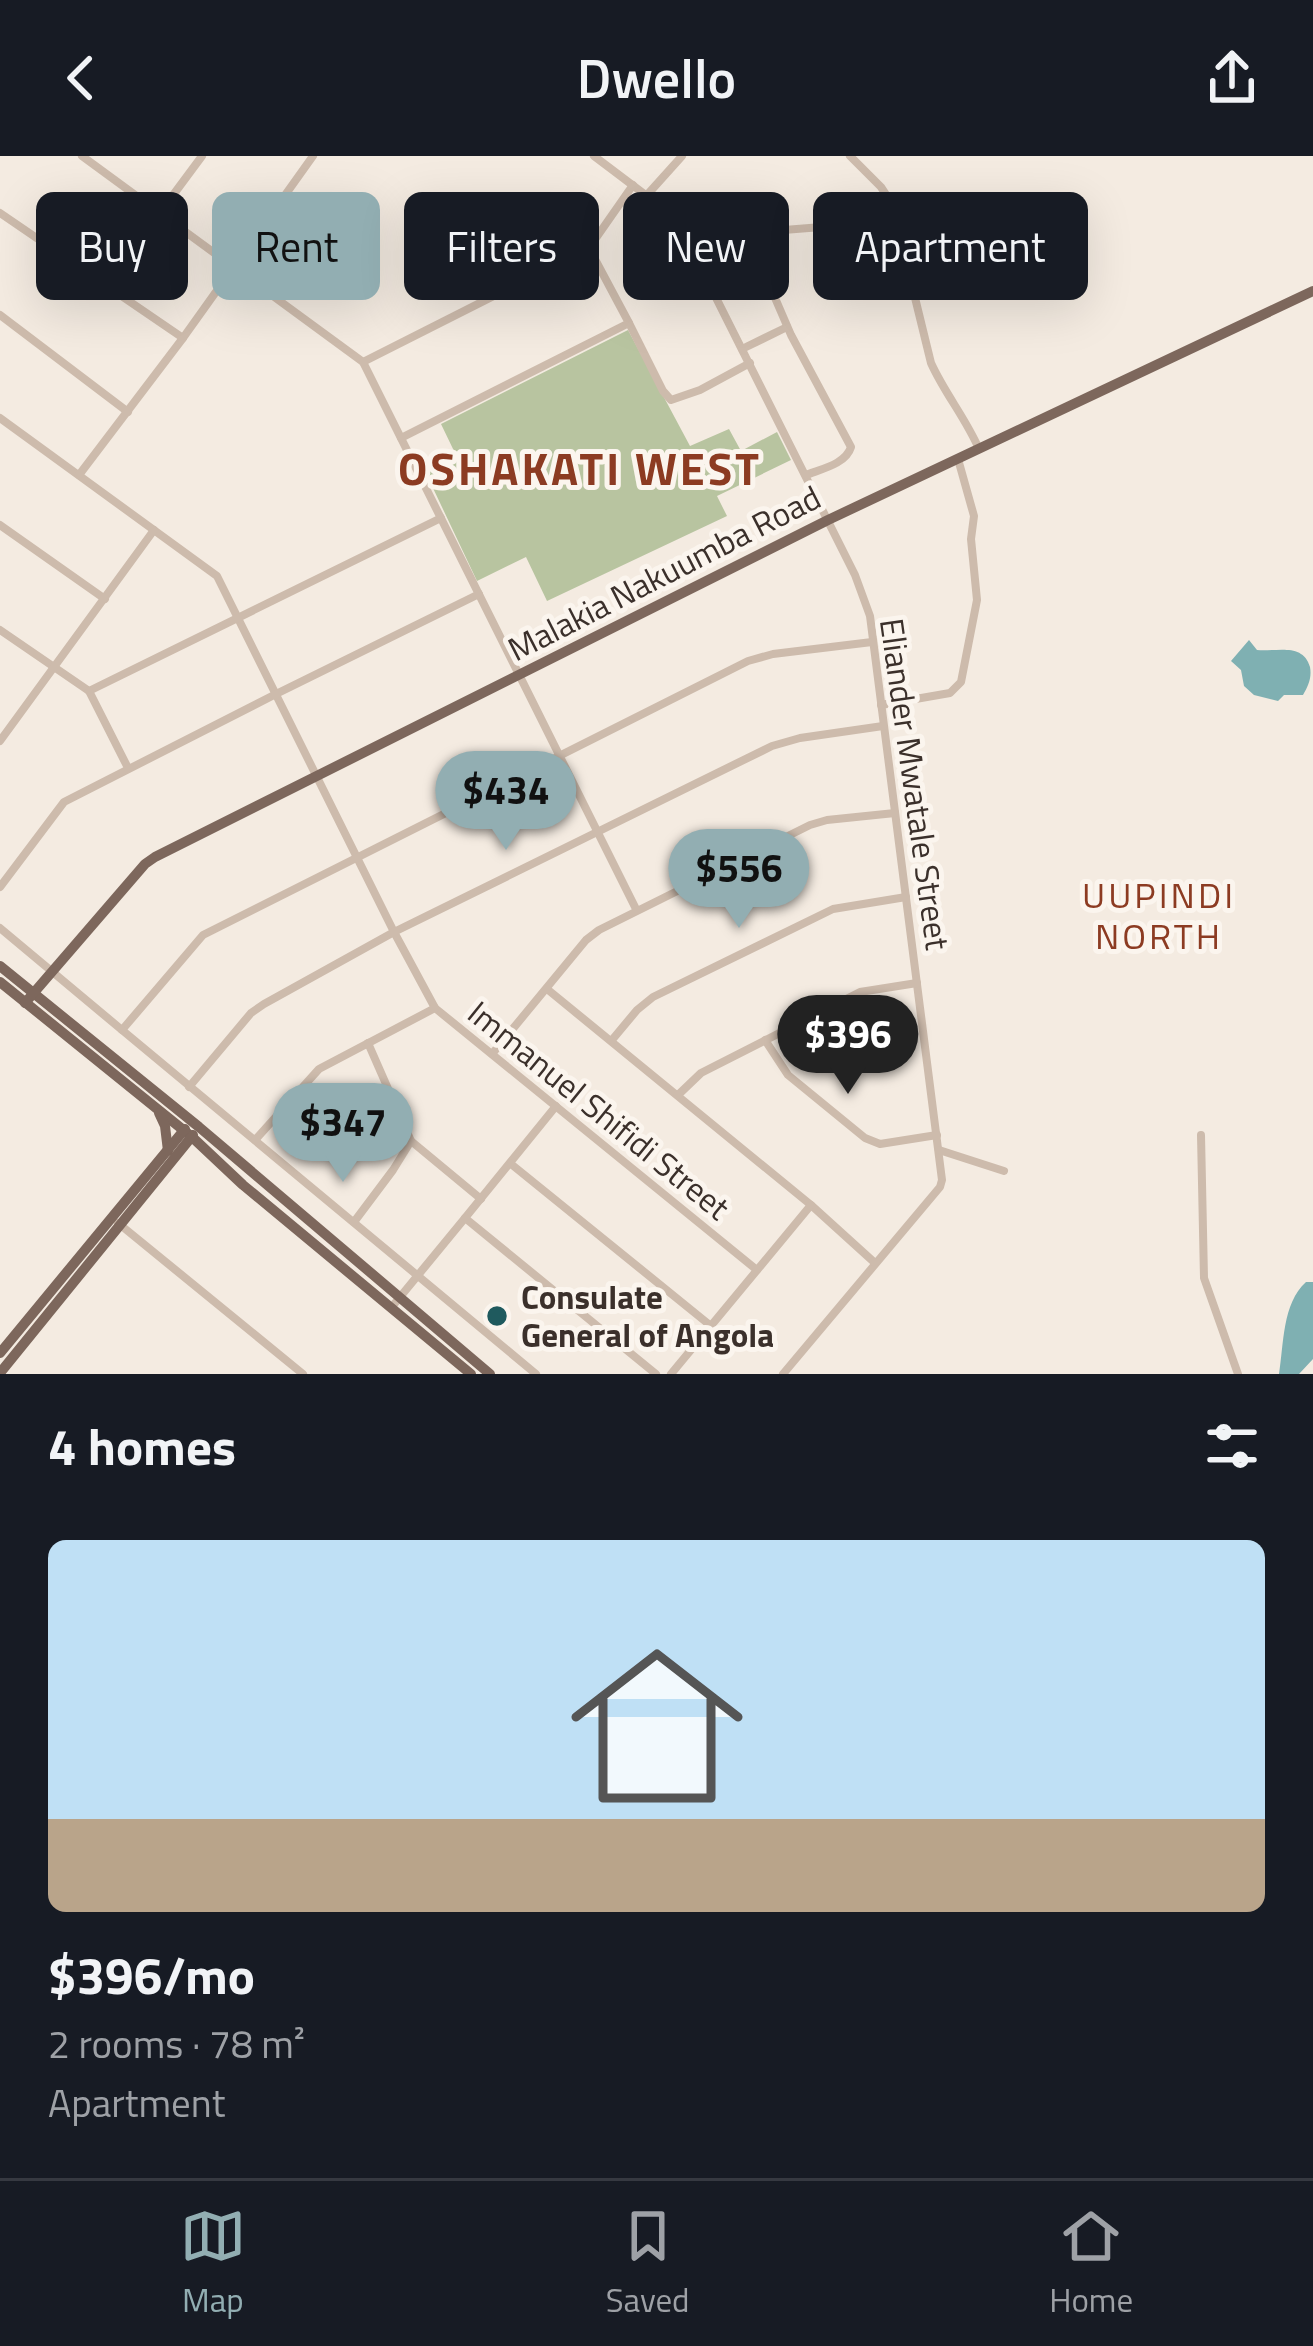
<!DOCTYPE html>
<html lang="en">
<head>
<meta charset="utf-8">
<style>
  body { margin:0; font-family:"Titillium Web",sans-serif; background:#242831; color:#f1f3f6; height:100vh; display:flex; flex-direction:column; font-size:45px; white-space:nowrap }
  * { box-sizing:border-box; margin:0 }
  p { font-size:39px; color:#9ea1a6 }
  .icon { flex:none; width:66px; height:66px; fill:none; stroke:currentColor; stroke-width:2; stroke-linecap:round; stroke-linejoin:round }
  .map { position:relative; height:1218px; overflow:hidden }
  .sheet { display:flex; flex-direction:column; background:#171b24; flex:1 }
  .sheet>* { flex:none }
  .banner { position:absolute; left:36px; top:36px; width:1242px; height:108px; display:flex; gap:24px }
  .price { position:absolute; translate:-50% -102px; padding:0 27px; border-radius:42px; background:#92aeb2; color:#111; font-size:39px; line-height:78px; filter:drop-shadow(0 3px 6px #0008) }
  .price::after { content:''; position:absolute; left:50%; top:72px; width:36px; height:27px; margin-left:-18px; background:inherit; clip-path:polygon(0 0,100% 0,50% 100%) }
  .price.selected { background:#222; color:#fff }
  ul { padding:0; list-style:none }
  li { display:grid; align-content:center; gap:24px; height:636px; padding:0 48px }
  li+li { border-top:3px solid #363941 }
  li span { display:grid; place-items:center; height:372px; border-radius:18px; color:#555 }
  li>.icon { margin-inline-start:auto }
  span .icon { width:216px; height:216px; fill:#fffc; stroke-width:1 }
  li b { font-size:51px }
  h2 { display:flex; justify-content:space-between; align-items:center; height:144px; padding:0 48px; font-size:51px }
  .pill { padding:0 42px; border-radius:18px; background:#171b24; box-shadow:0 12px 48px #0002; font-size:42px; line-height:108px }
  .pill.selected { background:#92aeb2; color:#111 }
  header { display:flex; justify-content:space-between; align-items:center; height:156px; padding:0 48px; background:#171b24; font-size:54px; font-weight:600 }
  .dock { display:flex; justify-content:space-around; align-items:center; height:168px; border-top:3px solid #363941; background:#171b24; font-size:33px; color:#9ea1a6 }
  .dock a { display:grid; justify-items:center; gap:6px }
  .dock .selected { color:#92aeb2 }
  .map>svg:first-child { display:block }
  .green { fill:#b8c4a0 }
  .water { fill:#7fb0b2 }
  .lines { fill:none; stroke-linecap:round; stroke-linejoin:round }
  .minor { stroke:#cdbbac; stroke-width:8 }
  .major { stroke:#7d675c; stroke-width:10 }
  .poi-dot { fill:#1f5a5e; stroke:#fbf5ee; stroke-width:4.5 }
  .labels { text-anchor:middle; stroke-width:10; stroke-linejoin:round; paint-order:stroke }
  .street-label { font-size:33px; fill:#3b302b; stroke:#fbf5ee }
  .poi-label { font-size:33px; font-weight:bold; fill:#3b302b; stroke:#fbf5ee; text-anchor:start }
  .neighbourhood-label { font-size:36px; letter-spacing:3px; fill:#8c3b22; stroke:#fbf5ee }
  .district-label { font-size:45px; font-weight:bold; letter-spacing:3px; fill:#8c3b22; stroke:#fbf5ee }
</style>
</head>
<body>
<header><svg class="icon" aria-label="back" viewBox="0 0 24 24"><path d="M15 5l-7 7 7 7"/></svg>Dwello<svg class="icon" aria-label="share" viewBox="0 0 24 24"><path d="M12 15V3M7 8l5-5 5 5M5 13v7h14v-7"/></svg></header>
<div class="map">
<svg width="1313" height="1218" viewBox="0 0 1313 1218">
  <rect width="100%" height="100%" fill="#f4ebe1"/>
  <!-- green -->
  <polygon class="green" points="628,174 690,290 729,273 741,295 777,276 791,304 717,340 727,360 547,445 526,401 477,425 423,311 454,295 441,268"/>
  <!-- water -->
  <g class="water">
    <path d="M1249 484 1257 494C1276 496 1303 486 1310 511 1312 522 1308 530 1303 539H1284L1278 545 1254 539 1244 530 1241 514 1231 505Z"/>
    <path d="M1306 1126H1313V1203L1299 1218H1279C1284 1188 1282 1148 1306 1126Z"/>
  </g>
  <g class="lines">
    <!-- minor -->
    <g class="minor">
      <polyline points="82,0 363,206 636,753"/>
      <polyline points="594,0 676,62 855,419 870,460 942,1024 940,1031 783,1218"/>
      <path d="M850 0 881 31 892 48 931 207C945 238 965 261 979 293"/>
      <polyline points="647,39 682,0"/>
      <polyline points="0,57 183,182"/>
      <polyline points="159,58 202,0"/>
      <polyline points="684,77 711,74 747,77 897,65"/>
      <path d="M738 77 766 121 791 179 851 291C846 308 821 313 806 319"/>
      <polyline points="0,159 128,256"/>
      <polyline points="629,167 663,235 671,244 700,234 750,207"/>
      <polyline points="742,193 787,171"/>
      <polyline points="363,206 589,92 633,29"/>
      <polyline points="0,262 217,420 394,776 435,852 757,1114"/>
      <polyline points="401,282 629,167 589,92"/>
      <polyline points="79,319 183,182 313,0"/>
      <polyline points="0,369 105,443"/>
      <polyline points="0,474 89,535 441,362"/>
      <polyline points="89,535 128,612"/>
      <polyline points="881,549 950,537 961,526 977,444 971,383 974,360 958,303"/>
      <polyline points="0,585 154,374"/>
      <polyline points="0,731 64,646 276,538 479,438"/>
      <polyline points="0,772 122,874 203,779 748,505 773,498 872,486"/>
      <polyline points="547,833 811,1049 875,1107"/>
      <polyline points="122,874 536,1218"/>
      <polyline points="612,884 637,854 653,841 833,753 906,741"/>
      <polyline points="765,884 788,919 865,982 880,988 937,979"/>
      <polyline points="492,898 586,784 599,774 810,669 827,664 895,657"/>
      <polyline points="189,931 251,857 264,848 394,776 772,590 800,582 883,570"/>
      <polyline points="678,939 701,917 860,836 917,827"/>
      <polyline points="556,950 465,1062 656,1218"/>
      <polyline points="1201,979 1204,1122 1238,1218"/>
      <polyline points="255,984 319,913 435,852"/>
      <polyline points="411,985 481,1043"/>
      <polyline points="939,994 1004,1015"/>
      <polyline points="511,1008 711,1170"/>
      <polyline points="354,1066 393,1014 411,985 368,887"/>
      <polyline points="118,1067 303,1218"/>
      <polyline points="391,1152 465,1062"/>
      <polyline points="671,1218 811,1049"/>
    </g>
    <!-- major -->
    <g class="major">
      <polyline points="0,810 199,971 490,1218"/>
      <polyline points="0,826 192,981 243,1029 471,1218"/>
      <polyline points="25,847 145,708 155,701 828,364 1313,135"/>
      <polyline points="159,957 165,970 168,995"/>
      <polyline points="0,1197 185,973"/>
      <polyline points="0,1217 193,979"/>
    </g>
  </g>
  <!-- markers -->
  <circle class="poi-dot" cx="497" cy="1160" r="12"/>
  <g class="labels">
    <!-- street labels -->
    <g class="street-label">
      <text transform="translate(664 417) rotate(-27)" y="12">Malakia Nakuumba Road</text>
      <text transform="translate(915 628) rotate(82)" y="12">Eliander Mwatale Street</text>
      <text transform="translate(599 954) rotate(39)" y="12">Immanuel Shifidi Street</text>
    </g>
    <!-- poi labels -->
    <g class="poi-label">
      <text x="521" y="1153">Consulate<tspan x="521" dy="38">General of Angola</tspan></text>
    </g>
    <!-- neighbourhood labels -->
    <g class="neighbourhood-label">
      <text x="1159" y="752">UUPINDI<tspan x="1159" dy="41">NORTH</tspan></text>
    </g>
    <!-- district labels -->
    <g class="district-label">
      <text x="580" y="329">OSHAKATI WEST</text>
    </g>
  </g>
</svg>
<b class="price" style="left:506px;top:697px">$434</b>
<b class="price" style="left:739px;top:775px">$556</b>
<b class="price selected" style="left:848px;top:941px">$396</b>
<b class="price" style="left:343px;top:1029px">$347</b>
<div class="banner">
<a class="pill">Buy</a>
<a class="pill selected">Rent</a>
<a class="pill">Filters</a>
<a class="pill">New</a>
<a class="pill">Apartment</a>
</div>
</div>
<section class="sheet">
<h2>4 homes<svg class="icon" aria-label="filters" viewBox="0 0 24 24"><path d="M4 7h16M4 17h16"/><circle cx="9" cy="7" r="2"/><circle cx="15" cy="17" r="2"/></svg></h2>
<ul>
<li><span style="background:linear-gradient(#bfe0f5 75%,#b9a48a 0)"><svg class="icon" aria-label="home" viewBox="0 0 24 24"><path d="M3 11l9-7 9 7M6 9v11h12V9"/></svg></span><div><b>$396/mo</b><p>2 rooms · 78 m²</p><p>Apartment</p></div></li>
</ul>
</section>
<nav class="dock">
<a class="selected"><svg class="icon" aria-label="map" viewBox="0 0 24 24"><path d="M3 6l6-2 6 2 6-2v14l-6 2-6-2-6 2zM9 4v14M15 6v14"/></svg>Map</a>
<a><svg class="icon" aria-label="saved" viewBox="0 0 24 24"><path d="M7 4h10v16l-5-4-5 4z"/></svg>Saved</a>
<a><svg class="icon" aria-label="home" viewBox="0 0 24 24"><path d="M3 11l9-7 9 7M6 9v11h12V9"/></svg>Home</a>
</nav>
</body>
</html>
